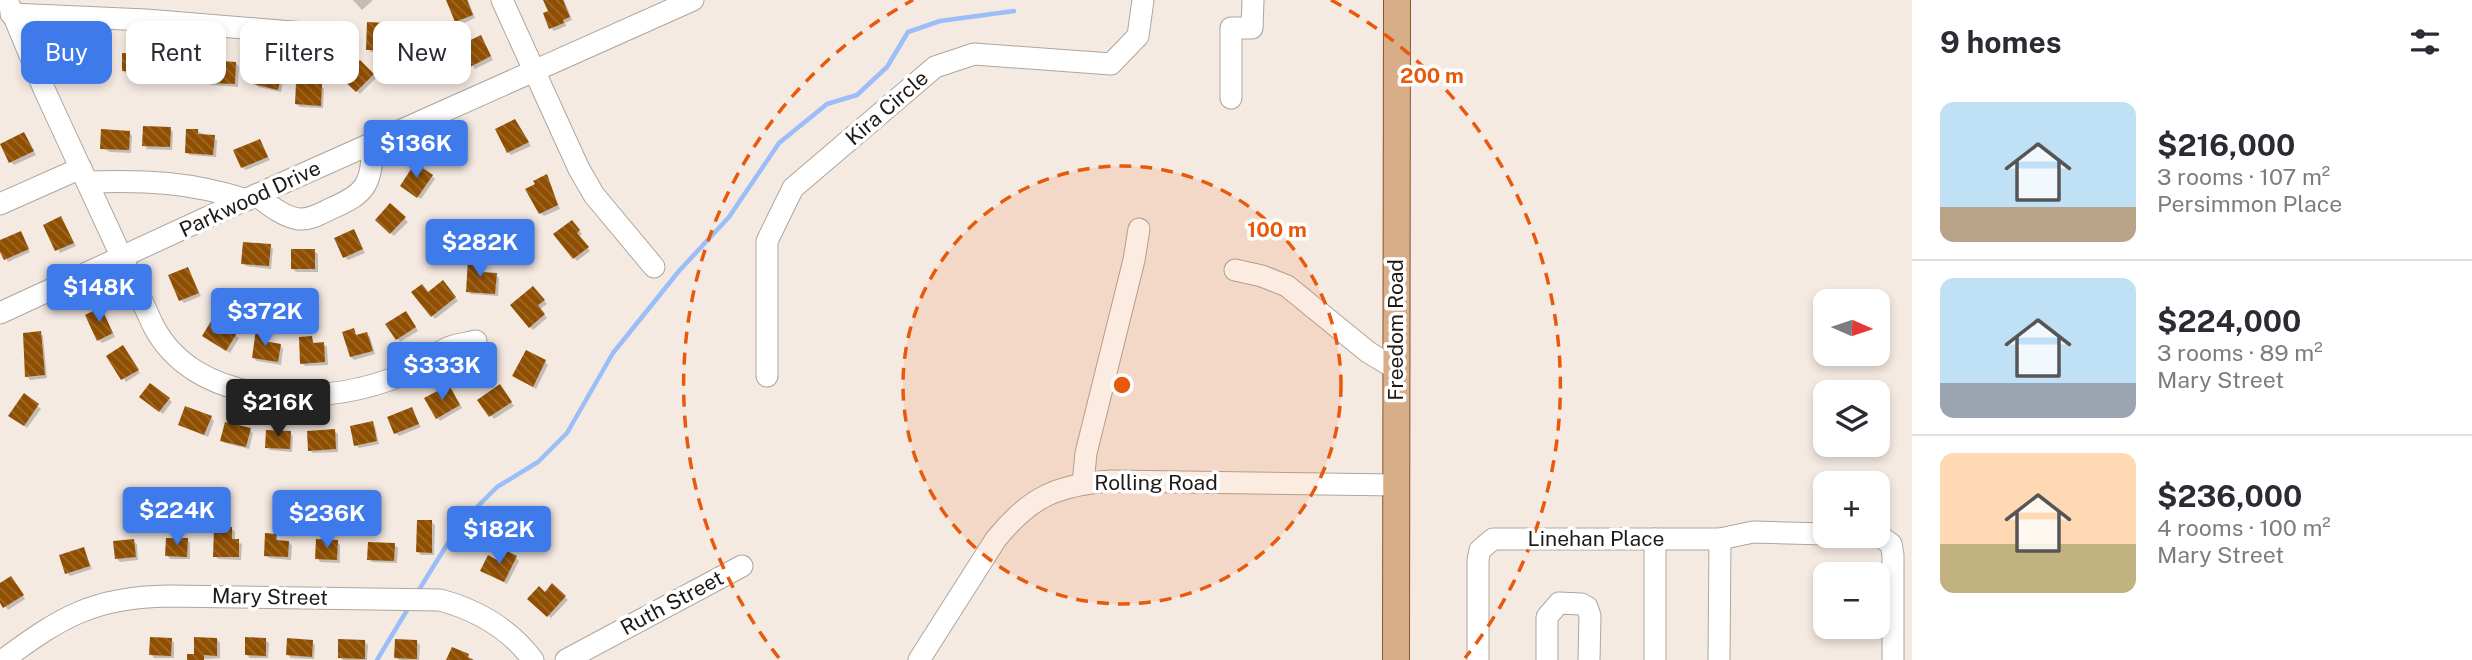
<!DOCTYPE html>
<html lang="en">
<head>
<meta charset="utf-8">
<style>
  body { margin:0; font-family:"Public Sans",sans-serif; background:#f7f7f7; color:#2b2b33; height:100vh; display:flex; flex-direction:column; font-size:26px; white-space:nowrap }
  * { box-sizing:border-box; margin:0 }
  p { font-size:23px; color:#7c7c81 }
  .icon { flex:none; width:38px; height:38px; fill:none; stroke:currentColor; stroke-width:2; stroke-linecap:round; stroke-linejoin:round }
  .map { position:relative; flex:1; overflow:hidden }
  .sheet { display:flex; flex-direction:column; background:#fff; width:560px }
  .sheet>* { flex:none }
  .top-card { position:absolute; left:21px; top:21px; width:665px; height:63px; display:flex; gap:14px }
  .needle { width:46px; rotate:93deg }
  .fabs { position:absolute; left:1813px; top:289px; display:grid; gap:14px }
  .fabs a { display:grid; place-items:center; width:77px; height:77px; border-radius:14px; background:#fff; box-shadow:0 4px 10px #0003; font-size:35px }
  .price { position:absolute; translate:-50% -60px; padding:0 16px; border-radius:7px; background:#3e7aea; color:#fff; font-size:23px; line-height:46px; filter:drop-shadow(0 2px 4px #0008) }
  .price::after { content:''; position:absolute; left:50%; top:42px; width:21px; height:16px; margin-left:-10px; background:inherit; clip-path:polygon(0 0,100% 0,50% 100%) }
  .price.active { background:#222; color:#fff }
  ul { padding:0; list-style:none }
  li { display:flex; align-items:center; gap:21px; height:175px; padding:0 28px }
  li+li { border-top:2px solid #e1e1e2 }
  li span { display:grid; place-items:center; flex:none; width:196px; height:140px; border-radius:14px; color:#555 }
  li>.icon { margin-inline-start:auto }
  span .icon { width:84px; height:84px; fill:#fffc; stroke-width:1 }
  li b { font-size:30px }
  h2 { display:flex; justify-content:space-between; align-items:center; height:84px; padding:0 28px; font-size:30px }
  .chip { padding:0 24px; border-radius:14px; background:#fff; box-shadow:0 4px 10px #0003; font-size:24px; line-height:63px }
  .chip.active { background:#3e7aea; color:#fff }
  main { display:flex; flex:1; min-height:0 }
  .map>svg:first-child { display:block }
  .shadow { fill:#0003 }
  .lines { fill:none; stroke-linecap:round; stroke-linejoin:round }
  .stream { stroke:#9bbdf8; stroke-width:4.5 }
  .building { fill:url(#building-back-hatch) }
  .minor-casing { stroke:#afa59d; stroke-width:23 }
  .major-casing { stroke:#84572d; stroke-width:28 }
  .minor { stroke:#fff; stroke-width:21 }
  .major { stroke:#d7ae88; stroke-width:26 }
  .ring { fill:none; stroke:#e8590c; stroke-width:3.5; stroke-dasharray:12 9 }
  .labels { text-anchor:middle; stroke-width:7; stroke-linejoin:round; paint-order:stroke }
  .street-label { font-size:21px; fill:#1d1a17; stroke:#fff }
  .centre { fill:#e8590c; stroke:#fff; stroke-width:3.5 }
  .ring-label { font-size:21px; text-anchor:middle; font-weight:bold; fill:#e8590c; stroke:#fff; stroke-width:7; stroke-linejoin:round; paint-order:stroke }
</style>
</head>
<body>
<main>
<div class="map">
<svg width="1912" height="660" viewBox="0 0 1912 660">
  <defs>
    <pattern id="building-back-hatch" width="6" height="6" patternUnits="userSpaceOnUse" patternTransform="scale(1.75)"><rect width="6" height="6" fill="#904f00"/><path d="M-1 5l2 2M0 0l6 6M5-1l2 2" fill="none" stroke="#9b6a2e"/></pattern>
  </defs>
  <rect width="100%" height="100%" fill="#f5eae2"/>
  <!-- shadow -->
  <g class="shadow">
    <polygon points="353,0 373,0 362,10"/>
    <polygon points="448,0 468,0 475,18 460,25"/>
    <polygon points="545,0 564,0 572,20 565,23 566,26 554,31 551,28 550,12"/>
    <polygon points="386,25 389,28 388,53 371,52 368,49"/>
    <polygon points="481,37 493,60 475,69 466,55 462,57 459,54"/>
    <polygon points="97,52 101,55 100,74 76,73 73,70"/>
    <polygon points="144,55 147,59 146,75 127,74 123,71"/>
    <polygon points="188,60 191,63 190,80 166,78 162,75"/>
    <polygon points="360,62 376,78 360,94 344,79"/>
    <polygon points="236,63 239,67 238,87 211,85 208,82"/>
    <polygon points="282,71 285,74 281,92 258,87 255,83"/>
    <polygon points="321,86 324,89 323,108 300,107 296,104"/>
    <polygon points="515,121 531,146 511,155 508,152"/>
    <polygon points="170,129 173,132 172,150 147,149 144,145"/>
    <polygon points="197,131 217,140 216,157 190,155 186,152"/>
    <polygon points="129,132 132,136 131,153 110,152 102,148"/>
    <polygon points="24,134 36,155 14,165 11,162"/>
    <polygon points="260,141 270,160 246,170 242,167"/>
    <polygon points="432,176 435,179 421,199 405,189"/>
    <polygon points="546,176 560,209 544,216 540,213"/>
    <polygon points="390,205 408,222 394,236 377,220"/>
    <polygon points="61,218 76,246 60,253 46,226"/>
    <polygon points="575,225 582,234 579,237 590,251 577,261 556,235"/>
    <polygon points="354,231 365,253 348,260 345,257"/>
    <polygon points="20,233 30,252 8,262 0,247 0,242"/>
    <polygon points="270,246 273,249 271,269 246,266 243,263"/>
    <polygon points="314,251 318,254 318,272 296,272 293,269"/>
    <polygon points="481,262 484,265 483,274 496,275 499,278 498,296 471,294 468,291"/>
    <polygon points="187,269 201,296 184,303 181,300"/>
    <polygon points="446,286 458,301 435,319 414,293 429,294"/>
    <polygon points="533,288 547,304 540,309 547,318 533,330 530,327"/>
    <polygon points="101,310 115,337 102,343 99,340"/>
    <polygon points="409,316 418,331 400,342 388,324"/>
    <polygon points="213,320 239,338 230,353 207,338"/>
    <polygon points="353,330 357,337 367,334 370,337 375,354 354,360 351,357"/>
    <polygon points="264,332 268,335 266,343 280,345 283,349 281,365 257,361 254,358"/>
    <polygon points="40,333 43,336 47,378 30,380 27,376"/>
    <polygon points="312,338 315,345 323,344 327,347 328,365 305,366 302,363"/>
    <polygon points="126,351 140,373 126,382 109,356"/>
    <polygon points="545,362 548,365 536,389 514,376"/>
    <polygon points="452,390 462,408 440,421 437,417"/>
    <polygon points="503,390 514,406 494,419 480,400"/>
    <polygon points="24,396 41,409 27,428 13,418"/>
    <polygon points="169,399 172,402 163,414 144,400"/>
    <polygon points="411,409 421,427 399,436 396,433"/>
    <polygon points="211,418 214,421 208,437 180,424"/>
    <polygon points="372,423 375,426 379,444 359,448 356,445"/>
    <polygon points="250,430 253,433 249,449 225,443 222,440"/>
    <polygon points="334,431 338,434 338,452 313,453 310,450"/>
    <polygon points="290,433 293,436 292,452 270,450 267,447"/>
    <polygon points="431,522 435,525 434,555 421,555 418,552"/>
    <polygon points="232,529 235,532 235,541 242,544 241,560 218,559 215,556"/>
    <polygon points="276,536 279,542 289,542 292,546 291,560 269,558 265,555"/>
    <polygon points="187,540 190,543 190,559 170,559 167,555"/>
    <polygon points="133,541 137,544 138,560 120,562 116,558"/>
    <polygon points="337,542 340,545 340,563 320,562 317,558"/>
    <polygon points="394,545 398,548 397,563 372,562 369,559"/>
    <polygon points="84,549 92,569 70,576 67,573"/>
    <polygon points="516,558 519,561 507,584 486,573 498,562"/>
    <polygon points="14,581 25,599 8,610 0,599 0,585"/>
    <polygon points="552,586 568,600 551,618 530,599 545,594"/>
    <polygon points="171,639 174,643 174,658 154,658 151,654"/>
    <polygon points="217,639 220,643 220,658 189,660"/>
    <polygon points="265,640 269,643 268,658 250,658 246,654"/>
    <polygon points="312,642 315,645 314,659 291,658 288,655"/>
    <polygon points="365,642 368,645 367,660 343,660 340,657"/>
    <polygon points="417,642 420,645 419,660 399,660 396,657"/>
  </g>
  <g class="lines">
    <!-- stream -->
    <g class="stream">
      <polyline points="417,593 451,538 480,504 497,487 538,462 567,433 613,353 679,271 729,217 779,143 827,104 857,95 887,67 908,32 940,21 1014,11"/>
      <polyline points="377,660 409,607"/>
    </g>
  </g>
  <!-- building -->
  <g class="building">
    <polygon points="446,0 467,0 473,15 455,22"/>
    <polygon points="543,0 563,0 570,17 563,20 564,23 549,29 543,13 548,11"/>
    <polygon points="367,22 387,23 386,50 366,50"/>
    <polygon points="481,35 491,56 470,67 463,52 457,55 454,48"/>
    <polygon points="72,49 98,51 97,72 71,71"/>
    <polygon points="122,53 144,54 144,72 122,71"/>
    <polygon points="162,56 189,58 187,78 161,76"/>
    <polygon points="207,60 236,62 235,84 206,83"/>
    <polygon points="360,60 374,74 356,92 342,79"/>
    <polygon points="258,63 283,69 278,90 253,84"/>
    <polygon points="296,83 322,84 321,106 295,104"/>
    <polygon points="515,119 529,142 507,153 495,129"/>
    <polygon points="143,126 171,127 170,147 142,146"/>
    <polygon points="101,129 130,131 129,150 100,149"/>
    <polygon points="186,129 198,129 198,134 215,135 213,155 185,153"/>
    <polygon points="24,132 34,151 9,163 0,144"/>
    <polygon points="260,139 268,157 241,168 233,150"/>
    <polygon points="415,163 433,175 417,198 400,186"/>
    <polygon points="547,174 558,205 539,214 525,189 535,184 533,181"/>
    <polygon points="390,203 406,217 390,234 375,220"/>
    <polygon points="61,216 74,243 55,251 43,225"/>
    <polygon points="572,220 580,230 577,233 589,247 573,259 553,234"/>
    <polygon points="354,229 363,249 343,258 334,238"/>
    <polygon points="21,231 29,249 4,260 0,252 0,240"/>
    <polygon points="243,242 271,244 269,266 241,264"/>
    <rect x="291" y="249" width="24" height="20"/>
    <polygon points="468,259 482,260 481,272 497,273 495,294 466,292"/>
    <polygon points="188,267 199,293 179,301 168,275"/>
    <polygon points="443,280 456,297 431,317 411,292 422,284 428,292"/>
    <polygon points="533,286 545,300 538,305 545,314 529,328 510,305"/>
    <polygon points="101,307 113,333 97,341 85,315"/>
    <polygon points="406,311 416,327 396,340 385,324"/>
    <polygon points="213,318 237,333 226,351 202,336"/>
    <polygon points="354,328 356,335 367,332 373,351 350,357 342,332"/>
    <polygon points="256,329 265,330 264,341 281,344 278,362 252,358"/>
    <polygon points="41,331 45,375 25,377 23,333"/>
    <polygon points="312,336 313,343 324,342 325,362 300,364 299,337"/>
    <polygon points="123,345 139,370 121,380 106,356"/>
    <polygon points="526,350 546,360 533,387 512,376"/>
    <polygon points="150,383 170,398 159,412 139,397"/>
    <polygon points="500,384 512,402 489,417 477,400"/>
    <polygon points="449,385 460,405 436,419 424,398"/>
    <polygon points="24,393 39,404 24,426 8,416"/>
    <polygon points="185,406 212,416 204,435 178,425"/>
    <polygon points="412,407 419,424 394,434 387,417"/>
    <polygon points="373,421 377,441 354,446 350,426"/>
    <polygon points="225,422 251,428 246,447 220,441"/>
    <polygon points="335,429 336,449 308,451 307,431"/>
    <polygon points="266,430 291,431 290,449 265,448"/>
    <polygon points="417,520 432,520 432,553 416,552"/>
    <polygon points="214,527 232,527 232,539 239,539 239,557 213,557"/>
    <polygon points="265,533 277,534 276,540 289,541 288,557 264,556"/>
    <polygon points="166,538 188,538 187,557 165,556"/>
    <polygon points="134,539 136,557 115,559 113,541"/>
    <polygon points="316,539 338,540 337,560 315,559"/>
    <polygon points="368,542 395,543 394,561 367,560"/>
    <polygon points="84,547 90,566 65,574 59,555"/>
    <polygon points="503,549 517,556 504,582 480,571 488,555 497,560"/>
    <polygon points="11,576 24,595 3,608 0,603 0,583"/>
    <polygon points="552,583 566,596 547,617 527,599 539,586 545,592"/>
    <polygon points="150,637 172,638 171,656 149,655"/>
    <polygon points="194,637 217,638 217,656 204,655 204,660 187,660 187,654 194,654"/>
    <polygon points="245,637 266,638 266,656 245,655"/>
    <polygon points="287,638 313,640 312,657 286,655"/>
    <polygon points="338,639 365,640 365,659 338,658"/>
    <polygon points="395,639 417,640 417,659 394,658"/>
    <polygon points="452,647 469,654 468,657 474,660 446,660"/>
  </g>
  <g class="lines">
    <!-- minor casing -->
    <g class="minor-casing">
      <g id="minor">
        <path d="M7 0 44 89 153 325C194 406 313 407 389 380 410 373 429 356 450 347 458 344 468 343 476 341"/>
        <polyline points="502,0 579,169 594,195 654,267"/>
        <polyline points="11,14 146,20 317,34"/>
        <polyline points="1231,98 1231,28 1252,28 1253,0"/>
        <path d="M88 182C146 180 190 182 247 200"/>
        <path d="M256 195C268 204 283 217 299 219 310 220 320 214 330 209 368 193 371 184 373 143"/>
        <polyline points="0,204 81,168"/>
        <polyline points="1235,270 1262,276 1287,286 1368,352 1396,369"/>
        <polyline points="0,313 256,195 693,0"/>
        <polyline points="767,376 767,241 793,188 935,67 974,54 1111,64 1138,36 1143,0"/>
        <polyline points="1083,484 1086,453 1134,260 1139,229"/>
        <polyline points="1878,535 1891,544 1893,555 1893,660"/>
        <path d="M3 660C61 617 94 597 168 596L440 600C477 610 510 629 533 660"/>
        <polyline points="566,660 742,566"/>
        <path d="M919 660 996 539C1030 497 1057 485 1110 481L1396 485"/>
        <polyline points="1478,660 1478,560 1480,550 1493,539 1720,539 1753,532 1825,534"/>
        <polyline points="1547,660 1547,617 1559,603 1581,604 1587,607 1590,616 1589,660"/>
        <polyline points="1655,660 1655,539"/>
        <polyline points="1719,660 1720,539"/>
      </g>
    </g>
    <!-- major casing -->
    <g class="major-casing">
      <polyline id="major" points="1396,660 1397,0"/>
    </g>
    <!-- minor -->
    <use href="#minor" class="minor"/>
    <!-- major -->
    <use href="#major" class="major"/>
  </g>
  <!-- distance rings -->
  <circle cx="1122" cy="385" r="219" fill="#e8590c" fill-opacity=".12"/>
  <g class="ring">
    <circle cx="1122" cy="385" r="219"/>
    <path d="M779 658A438 438 0 0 1 913 0M1331 0A438 438 0 0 1 1465 658"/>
  </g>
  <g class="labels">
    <!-- street labels -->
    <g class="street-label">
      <text transform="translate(887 108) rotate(-41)" y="7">Kira Circle</text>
      <text transform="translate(250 199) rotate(-25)" y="7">Parkwood Drive</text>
      <text transform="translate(1396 330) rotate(-90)" y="7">Freedom Road</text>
      <text x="1156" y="490">Rolling Road</text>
      <text x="1596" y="546">Linehan Place</text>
      <text transform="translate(270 597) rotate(1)" y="7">Mary Street</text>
      <text transform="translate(672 603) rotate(-28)" y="7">Ruth Street</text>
    </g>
  </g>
  <circle cx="1122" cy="385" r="10" class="centre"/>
  <g class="ring-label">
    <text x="1432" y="83">200 m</text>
    <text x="1277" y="237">100 m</text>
  </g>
</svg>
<div class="fabs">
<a><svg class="needle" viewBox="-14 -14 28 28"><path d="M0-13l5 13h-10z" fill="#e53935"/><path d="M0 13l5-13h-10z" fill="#7c7c81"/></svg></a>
<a><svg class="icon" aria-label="layers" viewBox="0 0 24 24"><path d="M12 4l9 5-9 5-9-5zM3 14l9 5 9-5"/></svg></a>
<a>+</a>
<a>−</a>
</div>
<b class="price" style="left:416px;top:180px">$136K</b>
<b class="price" style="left:480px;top:279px">$282K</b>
<b class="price" style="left:99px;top:324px">$148K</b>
<b class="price" style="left:265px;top:348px">$372K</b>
<b class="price" style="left:442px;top:402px">$333K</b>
<b class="price active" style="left:278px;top:439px">$216K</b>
<b class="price" style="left:177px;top:547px">$224K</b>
<b class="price" style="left:327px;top:550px">$236K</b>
<b class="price" style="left:499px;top:566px">$182K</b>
<div class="top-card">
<a class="chip active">Buy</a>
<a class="chip">Rent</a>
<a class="chip">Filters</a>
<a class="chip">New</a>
</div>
</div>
<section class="sheet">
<h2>9 homes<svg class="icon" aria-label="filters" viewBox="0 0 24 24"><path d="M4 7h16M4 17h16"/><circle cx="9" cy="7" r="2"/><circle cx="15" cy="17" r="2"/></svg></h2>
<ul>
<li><span style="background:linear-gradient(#bfe0f5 75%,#b9a48a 0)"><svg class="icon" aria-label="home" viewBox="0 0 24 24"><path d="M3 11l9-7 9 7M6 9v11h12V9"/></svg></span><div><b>$216,000</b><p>3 rooms · 107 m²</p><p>Persimmon Place</p></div></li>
<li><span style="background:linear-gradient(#bfe0f5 75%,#9aa5b1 0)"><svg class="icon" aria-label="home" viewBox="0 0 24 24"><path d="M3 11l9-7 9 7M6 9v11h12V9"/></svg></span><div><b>$224,000</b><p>3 rooms · 89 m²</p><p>Mary Street</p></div></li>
<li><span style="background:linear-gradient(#ffd9b3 65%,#c2b280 0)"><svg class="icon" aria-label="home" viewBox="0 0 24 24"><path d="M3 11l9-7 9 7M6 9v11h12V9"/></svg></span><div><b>$236,000</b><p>4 rooms · 100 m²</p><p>Mary Street</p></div></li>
</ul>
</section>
</main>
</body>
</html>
